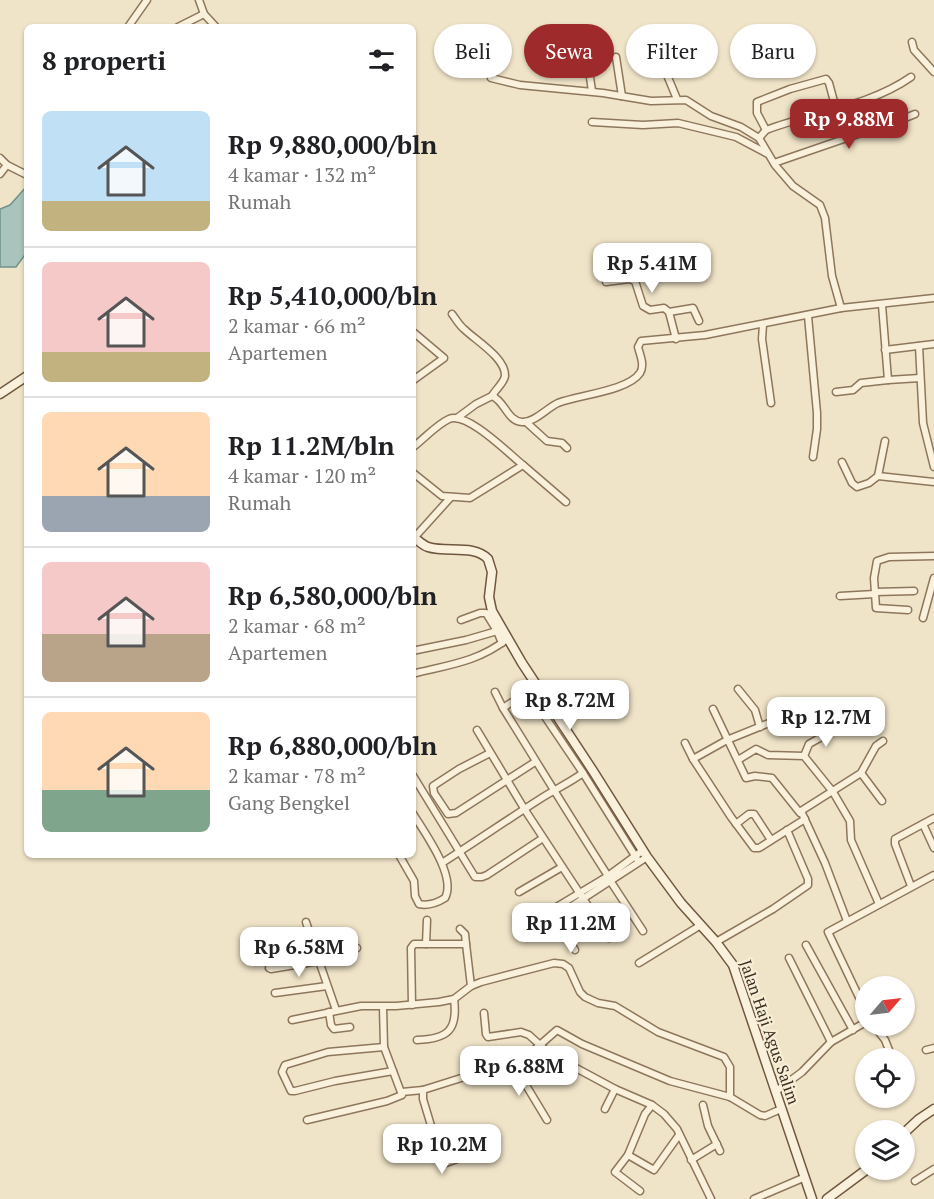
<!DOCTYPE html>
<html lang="id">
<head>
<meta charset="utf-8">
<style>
  body { margin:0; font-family:"PT Serif",serif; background:#f6f6f6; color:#202124; height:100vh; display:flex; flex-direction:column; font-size:22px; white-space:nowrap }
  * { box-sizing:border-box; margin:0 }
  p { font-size:20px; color:#757577 }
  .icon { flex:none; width:33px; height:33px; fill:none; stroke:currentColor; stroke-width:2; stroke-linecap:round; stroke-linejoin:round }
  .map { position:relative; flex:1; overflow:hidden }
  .details { position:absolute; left:24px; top:24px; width:392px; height:834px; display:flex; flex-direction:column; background:#fff; border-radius:9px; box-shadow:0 2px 4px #0004 }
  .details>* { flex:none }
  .hud { position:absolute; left:434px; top:24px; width:410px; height:54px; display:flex; gap:12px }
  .needle { width:39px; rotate:62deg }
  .controls { position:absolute; left:855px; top:976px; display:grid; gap:12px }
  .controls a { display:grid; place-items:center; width:60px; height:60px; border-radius:50%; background:#fff; box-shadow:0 2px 4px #0004; font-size:30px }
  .price { position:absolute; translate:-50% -51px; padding:0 14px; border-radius:12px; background:#fff; color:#222; font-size:20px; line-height:39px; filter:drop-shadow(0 2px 3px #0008) }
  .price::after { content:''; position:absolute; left:50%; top:36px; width:18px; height:14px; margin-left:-9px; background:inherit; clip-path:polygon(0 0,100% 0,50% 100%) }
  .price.on { background:#9e2a2b; color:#fff }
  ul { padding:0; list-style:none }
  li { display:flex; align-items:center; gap:18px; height:150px; padding:0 18px }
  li+li { border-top:2px solid #e0e0e0 }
  li span { display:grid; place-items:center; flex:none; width:168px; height:120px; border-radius:9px; color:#555 }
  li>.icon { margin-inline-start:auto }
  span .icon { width:72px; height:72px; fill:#fffc; stroke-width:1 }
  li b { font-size:26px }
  h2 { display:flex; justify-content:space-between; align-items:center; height:72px; padding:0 18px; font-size:26px }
  .pill { padding:0 21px; border-radius:27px; background:#fff; box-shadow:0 2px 4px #0004; font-size:21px; line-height:54px }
  .pill.on { background:#9e2a2b; color:#fff }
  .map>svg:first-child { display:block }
  .water { fill:#a9c4bc; stroke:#6f938a; stroke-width:1.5 }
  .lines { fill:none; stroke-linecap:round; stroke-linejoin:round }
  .street-casing { stroke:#8d765c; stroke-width:9 }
  .secondary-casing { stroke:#6f573f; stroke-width:11 }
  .street { stroke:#faf1dc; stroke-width:6 }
  .secondary { stroke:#faf1dc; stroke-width:8 }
  .labels { text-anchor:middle; stroke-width:4.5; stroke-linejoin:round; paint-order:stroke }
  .street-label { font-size:16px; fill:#3d2e20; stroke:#f7eed8 }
</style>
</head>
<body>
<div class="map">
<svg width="934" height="1199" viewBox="0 0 934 1199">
  <rect width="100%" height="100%" fill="#f0e4c8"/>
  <!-- water -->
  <polygon class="water" points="27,186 27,252 16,267 0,267 0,209 10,205"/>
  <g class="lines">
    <!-- street casing -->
    <g class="street-casing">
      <g id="street">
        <polyline points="199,0 204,14 216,27"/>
        <polyline points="128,27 147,0"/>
        <polyline points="178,27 204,14"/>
        <polyline points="912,42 914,50 934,72"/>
        <polyline points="585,43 592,91"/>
        <polyline points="616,57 622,96"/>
        <polyline points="664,59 667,75 677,99"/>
        <polyline points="491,78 520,85 603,93 651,101 686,100 711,116 741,127 759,138 775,165 793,186 820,205 825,218 832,276 841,308"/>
        <polyline points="592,122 643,125 678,123 736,137 768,154"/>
        <polyline points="766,130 757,113 757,102 790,89 826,79 829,83 836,109"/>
        <path d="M759 138 766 130C813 112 868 107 911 77"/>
        <polyline points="0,158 7,165 27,175"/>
        <polyline points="774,163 867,131 878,129 915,114"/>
        <polyline points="0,174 7,165"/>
        <polyline points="606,282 629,279 635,281 643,306 650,310 664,308 669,312 676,339"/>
        <polyline points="669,312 693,308 699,321"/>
        <path d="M452 314C456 319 459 325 464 329 475 340 506 358 505 376 504 383 495 390 492 396"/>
        <polyline points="808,316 817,413 817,429 813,457"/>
        <polyline points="763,325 762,339 771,403"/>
        <polyline points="412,331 444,358 412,381"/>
        <polyline points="919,346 923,423 934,467"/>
        <polyline points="885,350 934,344"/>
        <polyline points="888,380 920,378"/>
        <polyline points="836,392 853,390 861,383 888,380 882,305"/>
        <path d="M457 418 476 404 492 396C505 401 507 421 522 422 534 423 547 408 558 403 578 395 628 391 640 373 645 365 640 355 638 347L641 341 705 335 841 308 934 298"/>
        <polyline points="526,422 547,441 562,443 567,448"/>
        <path d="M412 448C424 439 436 425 449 419 467 411 509 454 523 465"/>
        <polyline points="842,462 852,483 857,487 869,483 878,476 934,482"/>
        <polyline points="412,472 442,496 470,498 523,465 566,502"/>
        <polyline points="878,476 885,441"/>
        <polyline points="414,538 451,497"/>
        <polyline points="875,592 914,591"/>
        <polyline points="840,596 875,594"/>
        <polyline points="908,610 876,608 874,578 877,561 889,557 934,556"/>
        <polyline points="923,618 934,578"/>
        <polyline points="461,620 480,613 486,613 497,631"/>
        <polyline points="412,651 466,640 497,631 502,643"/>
        <path d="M412 674C448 665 478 662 507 639"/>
        <polyline points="738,689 755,710 760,727"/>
        <polyline points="495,692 503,708"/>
        <polyline points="713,709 746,778 755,776 772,778 800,813"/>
        <path d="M793 713 794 725C786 730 777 727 769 723L727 740 693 759 731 817 754 848H759L805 819"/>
        <polyline points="477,730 525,810 609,938"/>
        <polyline points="685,743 693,759"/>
        <polyline points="490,753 459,769 433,786 434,793 448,814 456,813 535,762"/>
        <polyline points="804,756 809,744 834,730"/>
        <polyline points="738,760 756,749 768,755 804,756 833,792 850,821 851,840 879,904"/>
        <polyline points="583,773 637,859"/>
        <polyline points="861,773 882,801"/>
        <polyline points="412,774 475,877 482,877 487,875 543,838"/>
        <polyline points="736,824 749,814 754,814 771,840"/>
        <polyline points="923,824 934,848"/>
        <polyline points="642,851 608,876 553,909 551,914 555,917 647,857"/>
        <path d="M399 855 414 881 415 896 419 904C428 906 437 903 445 898 457 876 424 832 412 812"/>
        <path d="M442 863C475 842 507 820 540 799 554 790 569 783 583 773L529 693 523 695 503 708C538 764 572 820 608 876L611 882 643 931"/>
        <polyline points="911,886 895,844 895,839 934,818"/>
        <polyline points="519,892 562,867"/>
        <polyline points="555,917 575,950"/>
        <polyline points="847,921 825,863 801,811 861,773 876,746 883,741"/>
        <polyline points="306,922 317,955"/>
        <polyline points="460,929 465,934 466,944"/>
        <polyline points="716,942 773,909 808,885 808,879 787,830"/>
        <polyline points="276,944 269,968 271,969 319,961 336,1010"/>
        <polyline points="426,944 427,920"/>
        <polyline points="806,945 853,1030"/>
        <polyline points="316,952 329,948 357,948"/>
        <polyline points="789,958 831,1042"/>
        <polyline points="639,963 701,925"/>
        <polyline points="275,993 327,986"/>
        <polyline points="412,1005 411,948 414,944 466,944 471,986"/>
        <polyline points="329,1012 331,1025 334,1029 350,1027"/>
        <polyline points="866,1012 828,932 934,875"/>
        <polyline points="484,1013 486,1034 488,1037 521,1032 529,1035 550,1054 615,1089 652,1105 664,1114 677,1129 711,1199"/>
        <polyline points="292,1020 361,1006 396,1006 439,1002 454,999 471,986 481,982 554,963 563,964 569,968 580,992 585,997 598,1003 615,1006 658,1032 724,1057 730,1067 730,1097"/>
        <polyline points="874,1026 885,1040 891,1055"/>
        <path d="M417 1040C448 1039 458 1030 454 999"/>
        <polyline points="384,1047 328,1052 285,1065 282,1072 291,1091 295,1091 335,1081 393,1071"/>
        <polyline points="926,1050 934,1048"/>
        <polyline points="512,1062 547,1120"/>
        <polyline points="402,1092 423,1090"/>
        <polyline points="775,1092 802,1072 831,1042 866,1022"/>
        <polyline points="652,1105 645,1114 628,1155 654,1170 679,1135"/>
        <polyline points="703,1105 708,1126 720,1151"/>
        <polyline points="605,1109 615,1089"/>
        <polyline points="307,1120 387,1101 402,1095 384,1047 383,1007"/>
        <polyline points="628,1155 615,1172 640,1191"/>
        <polyline points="463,1157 446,1163 442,1162 423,1099 423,1090 512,1062 533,1051 557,1030 582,1044 670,1081 730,1097 760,1115 765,1116 781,1109"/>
        <polyline points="691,1160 717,1144"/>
        <polyline points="915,1181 934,1169"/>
        <polyline points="754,1199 803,1178"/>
      </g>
    </g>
    <!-- secondary casing -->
    <g class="secondary-casing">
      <g id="secondary">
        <polyline points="0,394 27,376"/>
        <path d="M412 536C418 540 422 545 428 547 447 553 474 544 488 559L492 572 489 597 492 611 522 663 593 771 647 857 681 903 716 942 733 965 812 1199"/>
        <polyline points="904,1133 919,1119 934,1109"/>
        <polyline points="827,1199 866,1170"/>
      </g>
    </g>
    <!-- street -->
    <use href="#street" class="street"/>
    <!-- secondary -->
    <use href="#secondary" class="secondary"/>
  </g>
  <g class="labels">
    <!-- street labels -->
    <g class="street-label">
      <text transform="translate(770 1032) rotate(71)" y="6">Jalan Haji Agus Salim</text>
    </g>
  </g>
</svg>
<div class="controls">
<a><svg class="needle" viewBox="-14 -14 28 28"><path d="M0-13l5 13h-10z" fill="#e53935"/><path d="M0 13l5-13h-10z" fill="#757577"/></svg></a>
<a><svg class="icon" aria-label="locate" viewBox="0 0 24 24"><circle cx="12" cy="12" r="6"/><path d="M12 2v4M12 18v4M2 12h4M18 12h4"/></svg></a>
<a><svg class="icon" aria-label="layers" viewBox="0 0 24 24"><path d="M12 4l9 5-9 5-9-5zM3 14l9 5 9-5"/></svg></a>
</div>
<b class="price on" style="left:849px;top:150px">Rp 9.88M</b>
<b class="price" style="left:652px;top:294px">Rp 5.41M</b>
<b class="price" style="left:570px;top:731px">Rp 8.72M</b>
<b class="price" style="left:826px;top:748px">Rp 12.7M</b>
<b class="price" style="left:571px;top:954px">Rp 11.2M</b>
<b class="price" style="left:299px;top:978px">Rp 6.58M</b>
<b class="price" style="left:519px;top:1097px">Rp 6.88M</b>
<b class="price" style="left:442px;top:1175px">Rp 10.2M</b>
<div class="hud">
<a class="pill">Beli</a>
<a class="pill on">Sewa</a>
<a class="pill">Filter</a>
<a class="pill">Baru</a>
</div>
<section class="details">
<h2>8 properti<svg class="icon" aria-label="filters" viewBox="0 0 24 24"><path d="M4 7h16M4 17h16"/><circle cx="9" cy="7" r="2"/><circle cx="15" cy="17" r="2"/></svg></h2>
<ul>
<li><span style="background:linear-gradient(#bfe0f5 75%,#c2b280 0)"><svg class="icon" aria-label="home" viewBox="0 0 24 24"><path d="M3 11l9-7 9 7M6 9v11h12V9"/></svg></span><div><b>Rp 9,880,000/bln</b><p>4 kamar · 132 m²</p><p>Rumah</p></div></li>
<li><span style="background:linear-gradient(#f6c9c9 75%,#c2b280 0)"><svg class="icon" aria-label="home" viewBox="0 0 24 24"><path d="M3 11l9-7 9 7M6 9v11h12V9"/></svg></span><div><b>Rp 5,410,000/bln</b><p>2 kamar · 66 m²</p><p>Apartemen</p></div></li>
<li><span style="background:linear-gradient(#ffd9b3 70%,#9aa5b1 0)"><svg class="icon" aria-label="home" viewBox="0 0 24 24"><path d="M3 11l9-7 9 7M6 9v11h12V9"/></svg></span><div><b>Rp 11.2M/bln</b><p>4 kamar · 120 m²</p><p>Rumah</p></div></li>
<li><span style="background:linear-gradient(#f6c9c9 60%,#b9a48a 0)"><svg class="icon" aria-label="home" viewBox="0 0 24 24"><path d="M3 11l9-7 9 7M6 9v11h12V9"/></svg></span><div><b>Rp 6,580,000/bln</b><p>2 kamar · 68 m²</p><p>Apartemen</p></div></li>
<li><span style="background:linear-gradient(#ffd9b3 65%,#7fa58c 0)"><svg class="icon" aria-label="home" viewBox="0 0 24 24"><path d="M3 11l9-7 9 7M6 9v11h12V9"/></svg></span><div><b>Rp 6,880,000/bln</b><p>2 kamar · 78 m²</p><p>Gang Bengkel</p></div></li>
</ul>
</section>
</div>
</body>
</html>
